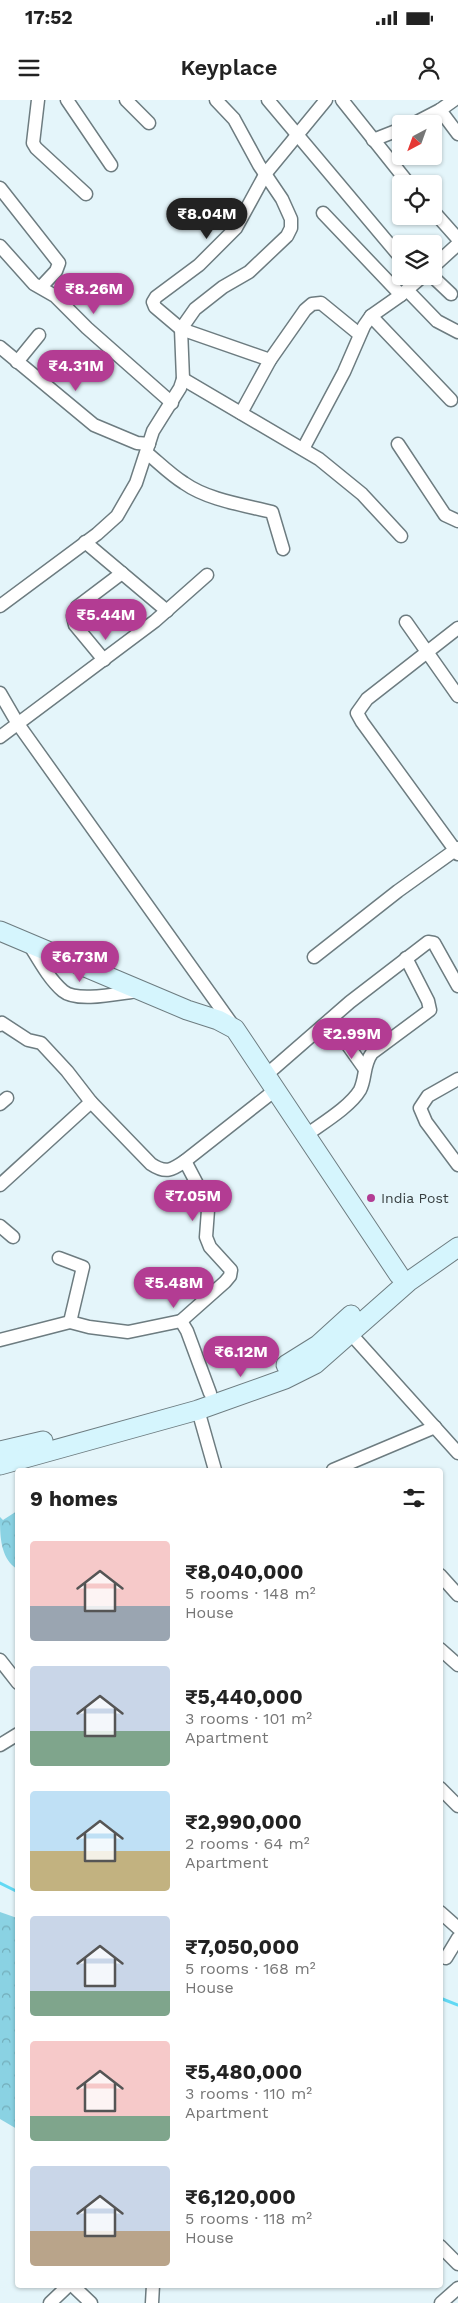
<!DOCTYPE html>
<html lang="en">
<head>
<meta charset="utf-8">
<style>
  body { margin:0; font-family:"Work Sans",sans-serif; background:#f2f2f2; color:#222; height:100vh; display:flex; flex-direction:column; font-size:19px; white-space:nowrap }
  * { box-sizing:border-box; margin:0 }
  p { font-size:16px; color:#767676 }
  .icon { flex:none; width:28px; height:28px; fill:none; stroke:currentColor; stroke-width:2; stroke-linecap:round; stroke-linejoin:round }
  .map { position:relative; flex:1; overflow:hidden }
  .drawer { position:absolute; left:15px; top:1368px; width:428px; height:820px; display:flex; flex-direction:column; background:#fff; border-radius:5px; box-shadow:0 1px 4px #0004 }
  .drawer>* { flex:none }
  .needle { width:32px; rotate:221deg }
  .buttons { position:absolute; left:392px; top:15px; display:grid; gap:10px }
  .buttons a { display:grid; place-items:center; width:50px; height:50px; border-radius:5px; background:#fff; box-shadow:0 1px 4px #0004; font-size:25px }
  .price { position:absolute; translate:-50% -42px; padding:0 11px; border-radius:18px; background:#b33c93; color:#fff; font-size:16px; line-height:32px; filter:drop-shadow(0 1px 2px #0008) }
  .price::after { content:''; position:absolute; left:50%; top:30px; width:15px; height:11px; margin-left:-8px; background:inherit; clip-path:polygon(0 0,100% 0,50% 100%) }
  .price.selected { background:#222; color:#fff }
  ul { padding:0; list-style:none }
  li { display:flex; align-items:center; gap:15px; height:125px; padding:0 15px }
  li span { display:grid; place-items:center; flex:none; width:140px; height:100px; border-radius:5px; color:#555 }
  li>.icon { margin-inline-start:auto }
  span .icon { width:60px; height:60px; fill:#fffc; stroke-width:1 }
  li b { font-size:21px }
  h2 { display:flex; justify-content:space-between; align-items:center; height:60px; padding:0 15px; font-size:21px }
  .status { display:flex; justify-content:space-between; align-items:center; height:35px; padding:0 25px; background:#fff; direction:ltr }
  .status svg { height:14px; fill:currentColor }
  header { display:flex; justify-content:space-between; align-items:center; height:65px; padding:0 15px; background:#fff; font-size:22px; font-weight:600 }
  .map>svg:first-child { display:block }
  .forest { fill:url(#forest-crowns) }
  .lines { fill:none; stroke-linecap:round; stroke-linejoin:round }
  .stream { stroke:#61d9f4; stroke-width:3 }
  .street-casing { stroke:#6d7c80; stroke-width:15 }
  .secondary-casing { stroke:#6d7c80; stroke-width:21 }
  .street { stroke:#fff; stroke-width:12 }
  .secondary { stroke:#d5f5fd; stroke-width:19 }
  .poi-dot { fill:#b33c93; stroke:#e4f5fa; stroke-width:2 }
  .labels { text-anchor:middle; stroke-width:4; stroke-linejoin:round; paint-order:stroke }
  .poi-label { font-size:14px; fill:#363d3e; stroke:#e4f5fa; text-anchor:start }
</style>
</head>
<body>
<div class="status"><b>17:52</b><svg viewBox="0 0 49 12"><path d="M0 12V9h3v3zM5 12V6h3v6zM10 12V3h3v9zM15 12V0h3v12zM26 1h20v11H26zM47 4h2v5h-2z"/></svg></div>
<header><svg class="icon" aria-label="menu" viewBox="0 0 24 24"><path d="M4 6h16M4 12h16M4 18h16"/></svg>Keyplace<svg class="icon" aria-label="person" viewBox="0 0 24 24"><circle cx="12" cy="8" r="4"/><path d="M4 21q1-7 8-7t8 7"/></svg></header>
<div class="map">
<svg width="458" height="2203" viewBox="0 0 458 2203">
  <defs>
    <pattern id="forest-crowns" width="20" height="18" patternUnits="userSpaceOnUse" patternTransform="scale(1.25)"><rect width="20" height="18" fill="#8ad2e3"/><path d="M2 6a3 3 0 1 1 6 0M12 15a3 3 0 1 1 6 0" fill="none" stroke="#72acb9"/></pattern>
  </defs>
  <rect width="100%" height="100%" fill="#e4f5fa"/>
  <!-- forest -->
  <g class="forest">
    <path d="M17 1411V1469C0 1458 0 1435 0 1417L3 1420Z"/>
    <polygon points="0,1812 17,1818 17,2029 0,2019"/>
  </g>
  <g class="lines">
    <!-- stream -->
    <g class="stream">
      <polyline points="0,1783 18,1792"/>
      <polyline points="440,1898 458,1905"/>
    </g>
    <!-- street casing -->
    <g class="street-casing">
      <g id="street">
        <polyline points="38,0 33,43 36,48 86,94"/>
        <polyline points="67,0 111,65"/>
        <polyline points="126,0 149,23"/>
        <polyline points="268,0 401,158"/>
        <polyline points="342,0 409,84"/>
        <polyline points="440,10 458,34"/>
        <polyline points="413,24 440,10 454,0"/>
        <polyline points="373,40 401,29"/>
        <polyline points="0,88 59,163 56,171 41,187"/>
        <polyline points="434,112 458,139"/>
        <polyline points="323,113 401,195"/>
        <polyline points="0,146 34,184 55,196 87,228 172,303"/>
        <polyline points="434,166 458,144"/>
        <polyline points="432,176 451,194"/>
        <polyline points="407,190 437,221 458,232"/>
        <polyline points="371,216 451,300"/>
        <polyline points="0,247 94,325 137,343 149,344"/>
        <polyline points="270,260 181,229 155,207 153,202 156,197 199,165 236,128 266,73 326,0"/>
        <polyline points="17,262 39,235"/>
        <polyline points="183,279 319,359 362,394 401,436"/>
        <polyline points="241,313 270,260 305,210 312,204 321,203 359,234"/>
        <polyline points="398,344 445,415 458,421"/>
        <polyline points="303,349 344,272 364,226 371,216 401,195 423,176"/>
        <path d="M147 353C159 363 171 375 184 383 208 400 244 405 272 412L283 449"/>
        <polyline points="85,442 167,511"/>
        <polyline points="0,506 97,434 117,416 136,383 153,331 180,288 183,279 181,229 195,209 223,187 249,172 287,136 291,128 291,119 282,99 259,65 234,19 216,0"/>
        <polyline points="406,522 458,596"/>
        <polyline points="458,528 367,599 357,613 362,622 458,754"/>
        <polyline points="104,560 75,525 73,516 77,507 122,473"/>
        <polyline points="0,593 18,624 234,927"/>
        <polyline points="0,637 155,521 207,475"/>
        <path d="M29 844C39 860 49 879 63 891 77 903 120 893 138 891"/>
        <polyline points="314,857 398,791 458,748"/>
        <polyline points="330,920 364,968"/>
        <path d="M0 925 2 923 28 940 41 943 67 971 91 1002 151 1064C166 1074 172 1070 185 1061L274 991"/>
        <polyline points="265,976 350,902 428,842 434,843 458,886"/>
        <polyline points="458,979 428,996 420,1008 426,1022 458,1065"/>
        <polyline points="0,1004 7,998"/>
        <path d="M305 1036C321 1024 350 1007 360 990 366 978 363 965 372 953L430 910 428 901 406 858"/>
        <polyline points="0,1085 91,1002"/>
        <polyline points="0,1126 13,1137"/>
        <polyline points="59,1158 83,1167 70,1222"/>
        <polyline points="181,1221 225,1182 230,1176 231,1170 210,1147 206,1137 208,1110 206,1101 185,1061"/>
        <polyline points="350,1233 458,1353"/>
        <polyline points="0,1240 70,1222 89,1227 128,1232 181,1221 187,1231 210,1293"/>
        <polyline points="198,1310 215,1370"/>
        <polyline points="333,1370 435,1327"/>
        <polyline points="440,1475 458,1495"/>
        <polyline points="440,1549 458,1565"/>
        <polyline points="0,1560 18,1583"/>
        <polyline points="0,1645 18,1634"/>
        <polyline points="440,1688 458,1706"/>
        <polyline points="440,1812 458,1828"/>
        <polyline points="446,1858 458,1838"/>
        <polyline points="440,2146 458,2164"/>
        <polyline points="72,2185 91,2203"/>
        <polyline points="50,2203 69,2185"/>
        <polyline points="152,2203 153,2185"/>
        <polyline points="441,2203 458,2188"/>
      </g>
    </g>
    <!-- secondary casing -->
    <g class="secondary-casing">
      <g id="secondary">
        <polyline points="0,831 187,910 218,920 235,929 399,1175"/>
        <polyline points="286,1265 318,1245 351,1215"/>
        <polyline points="0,1351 43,1341"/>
        <polyline points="0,1365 198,1310 285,1279 315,1264 408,1182 458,1147"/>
      </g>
    </g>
    <!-- street -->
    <use href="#street" class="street"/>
    <!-- secondary -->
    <use href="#secondary" class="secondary"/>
  </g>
  <!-- markers -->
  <circle class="poi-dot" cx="371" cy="1098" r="5"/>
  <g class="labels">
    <!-- poi labels -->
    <g class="poi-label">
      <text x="381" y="1103">India Post</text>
    </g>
  </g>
</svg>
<div class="buttons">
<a><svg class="needle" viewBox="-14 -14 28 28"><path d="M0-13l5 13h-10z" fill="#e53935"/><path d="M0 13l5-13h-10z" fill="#767676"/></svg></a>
<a><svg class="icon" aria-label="locate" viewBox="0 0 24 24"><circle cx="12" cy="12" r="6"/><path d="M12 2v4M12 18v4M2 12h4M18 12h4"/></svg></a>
<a><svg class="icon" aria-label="layers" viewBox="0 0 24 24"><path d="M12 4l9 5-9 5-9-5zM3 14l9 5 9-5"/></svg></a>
</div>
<b class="price selected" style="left:207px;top:140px">₹8.04M</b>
<b class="price" style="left:94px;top:215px">₹8.26M</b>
<b class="price" style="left:76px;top:292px">₹4.31M</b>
<b class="price" style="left:106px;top:541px">₹5.44M</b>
<b class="price" style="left:80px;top:883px">₹6.73M</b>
<b class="price" style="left:352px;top:960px">₹2.99M</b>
<b class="price" style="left:193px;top:1122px">₹7.05M</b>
<b class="price" style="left:174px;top:1209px">₹5.48M</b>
<b class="price" style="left:241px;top:1278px">₹6.12M</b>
<section class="drawer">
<h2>9 homes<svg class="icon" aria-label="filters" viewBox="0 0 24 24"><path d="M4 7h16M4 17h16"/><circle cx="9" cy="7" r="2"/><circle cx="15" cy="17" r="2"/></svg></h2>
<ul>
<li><span style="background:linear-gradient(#f6c9c9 65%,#9aa5b1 0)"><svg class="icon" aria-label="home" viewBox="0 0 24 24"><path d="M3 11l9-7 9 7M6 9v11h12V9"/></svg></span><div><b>₹8,040,000</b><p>5 rooms · 148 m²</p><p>House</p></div></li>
<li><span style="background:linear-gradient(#c9d6e8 65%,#7fa58c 0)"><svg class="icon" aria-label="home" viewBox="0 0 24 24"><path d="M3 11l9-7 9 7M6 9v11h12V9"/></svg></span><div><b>₹5,440,000</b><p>3 rooms · 101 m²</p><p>Apartment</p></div></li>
<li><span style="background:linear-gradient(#bfe0f5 60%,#c2b280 0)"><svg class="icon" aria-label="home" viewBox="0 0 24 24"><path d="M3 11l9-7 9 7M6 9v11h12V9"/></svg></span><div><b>₹2,990,000</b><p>2 rooms · 64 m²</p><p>Apartment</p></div></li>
<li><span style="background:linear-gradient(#c9d6e8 75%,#7fa58c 0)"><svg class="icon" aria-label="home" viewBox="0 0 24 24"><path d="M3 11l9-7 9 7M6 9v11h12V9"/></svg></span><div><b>₹7,050,000</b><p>5 rooms · 168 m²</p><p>House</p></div></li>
<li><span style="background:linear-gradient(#f6c9c9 75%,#7fa58c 0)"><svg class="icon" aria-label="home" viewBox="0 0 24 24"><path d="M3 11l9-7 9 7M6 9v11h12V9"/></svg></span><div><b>₹5,480,000</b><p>3 rooms · 110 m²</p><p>Apartment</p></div></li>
<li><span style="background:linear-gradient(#c9d6e8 65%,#b9a48a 0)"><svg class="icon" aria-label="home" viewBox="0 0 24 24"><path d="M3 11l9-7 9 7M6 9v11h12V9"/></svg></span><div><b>₹6,120,000</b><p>5 rooms · 118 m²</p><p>House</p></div></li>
</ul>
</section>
</div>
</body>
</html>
